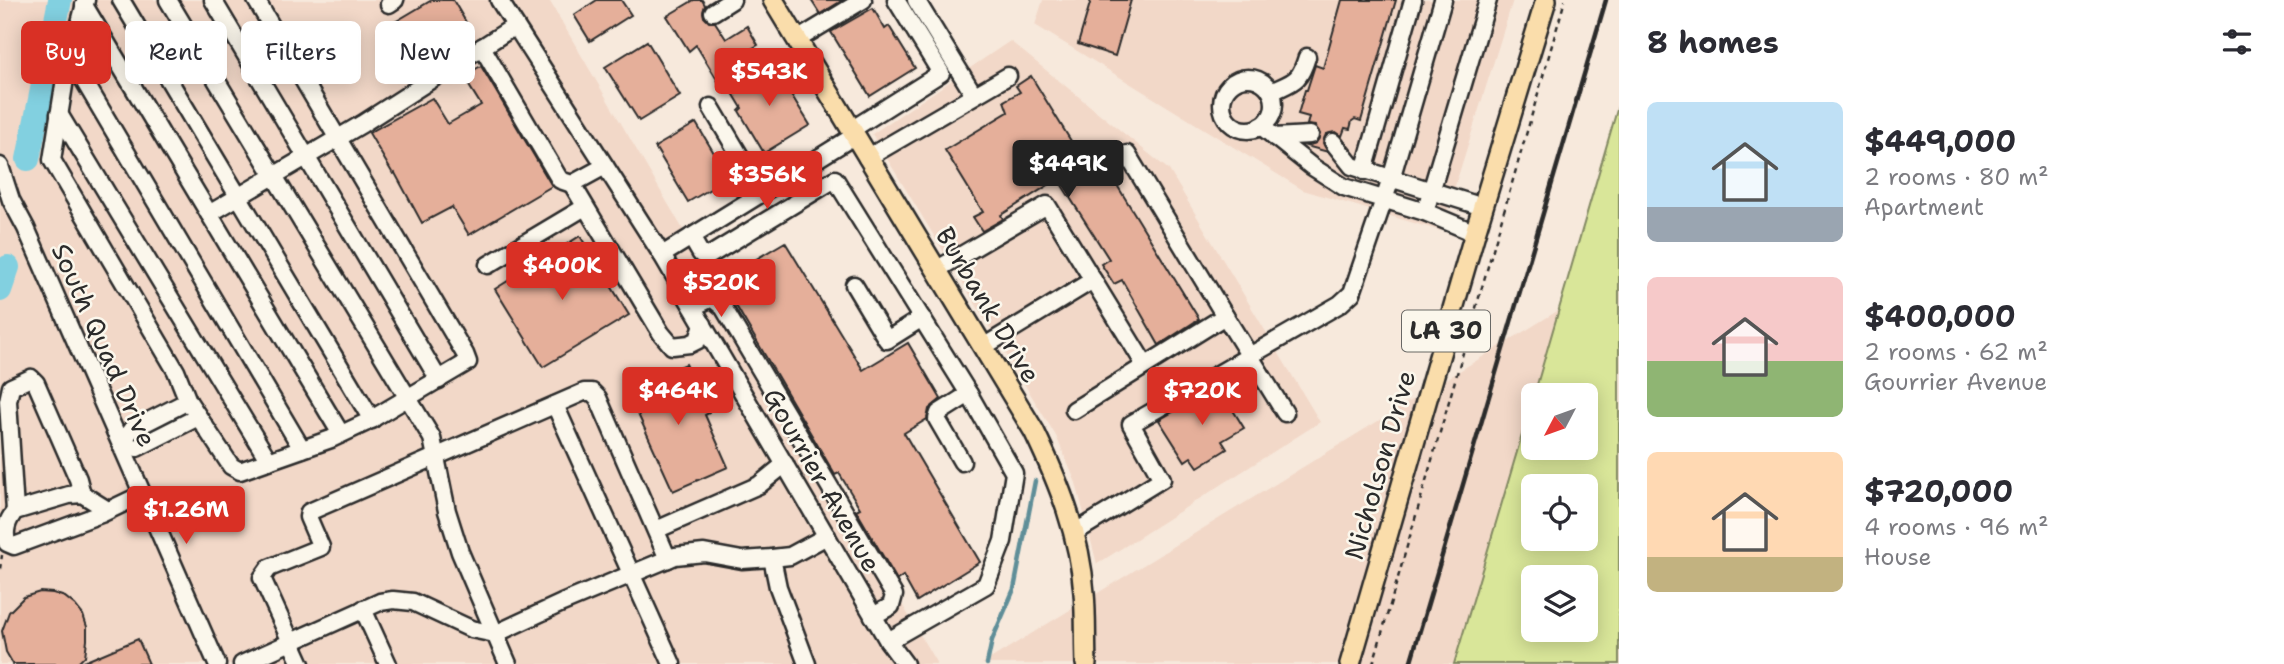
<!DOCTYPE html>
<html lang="en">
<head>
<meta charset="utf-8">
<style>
  body { margin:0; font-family:"Shantell Sans",sans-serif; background:#f2f2f3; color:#2b2b33; height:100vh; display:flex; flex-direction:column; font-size:26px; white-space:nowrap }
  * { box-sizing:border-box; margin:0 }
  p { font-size:23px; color:#7c7c81 }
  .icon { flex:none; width:38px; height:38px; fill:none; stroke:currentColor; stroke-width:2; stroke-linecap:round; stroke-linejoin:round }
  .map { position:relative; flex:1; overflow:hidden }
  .side { display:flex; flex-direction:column; background:#fff; width:665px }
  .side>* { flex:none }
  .hud { position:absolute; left:21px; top:21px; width:665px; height:63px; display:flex; gap:14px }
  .needle { width:46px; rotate:229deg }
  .fabs { position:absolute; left:1521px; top:383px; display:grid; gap:14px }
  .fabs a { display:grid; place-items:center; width:77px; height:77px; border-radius:10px; background:#fff; box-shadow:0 4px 18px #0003; font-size:35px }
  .price { position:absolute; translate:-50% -60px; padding:0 16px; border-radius:7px; background:#d93025; color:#fff; font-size:23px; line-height:46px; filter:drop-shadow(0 2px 4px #0008) }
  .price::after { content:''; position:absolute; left:50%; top:42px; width:21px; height:16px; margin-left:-10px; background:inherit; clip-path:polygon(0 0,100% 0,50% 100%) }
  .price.on { background:#222; color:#fff }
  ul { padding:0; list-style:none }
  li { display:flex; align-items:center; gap:21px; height:175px; padding:0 28px }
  li span { display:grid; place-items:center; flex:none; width:196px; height:140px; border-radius:10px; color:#555 }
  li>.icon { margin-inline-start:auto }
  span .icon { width:84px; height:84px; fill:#fffc; stroke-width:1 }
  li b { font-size:30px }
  h2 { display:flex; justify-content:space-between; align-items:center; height:84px; padding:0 28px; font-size:30px }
  .pill { padding:0 24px; border-radius:10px; background:#fff; box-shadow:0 4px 18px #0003; font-size:24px; line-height:63px }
  .pill.on { background:#d93025; color:#fff }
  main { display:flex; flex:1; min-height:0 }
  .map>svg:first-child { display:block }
  .built { fill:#f2d8c8; fill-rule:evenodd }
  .green { fill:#d9e699; stroke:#828862; stroke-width:2; fill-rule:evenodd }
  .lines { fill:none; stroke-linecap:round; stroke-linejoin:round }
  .stream { stroke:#5f8e98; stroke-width:4.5 }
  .river { stroke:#82d0e0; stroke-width:24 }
  .building { fill:#e5af9a; stroke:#2b2b2b; stroke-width:2 }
  .minor-casing { stroke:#2b2b2b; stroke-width:21 }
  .major-casing { stroke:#2b2b2b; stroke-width:24 }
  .path { stroke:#2b2b2b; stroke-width:2.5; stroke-dasharray:5 5; stroke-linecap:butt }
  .minor { stroke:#fbf7ec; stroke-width:16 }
  .major { stroke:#faddab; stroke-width:19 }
  .rail { stroke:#2b2b2b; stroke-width:4.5 }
  .labels { text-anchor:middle; stroke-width:5; stroke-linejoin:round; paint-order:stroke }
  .shield { fill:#fbf7ec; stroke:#696865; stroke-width:2 }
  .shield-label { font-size:24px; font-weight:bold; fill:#2b2b2b }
  .street-label { font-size:26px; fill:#2b2b2b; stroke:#fbf7ec }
</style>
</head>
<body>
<main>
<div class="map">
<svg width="1619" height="664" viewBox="0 0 1619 664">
  <rect width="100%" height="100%" fill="#f7e9dc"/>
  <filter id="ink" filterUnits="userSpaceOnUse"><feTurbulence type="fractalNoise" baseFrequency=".0143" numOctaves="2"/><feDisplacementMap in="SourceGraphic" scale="14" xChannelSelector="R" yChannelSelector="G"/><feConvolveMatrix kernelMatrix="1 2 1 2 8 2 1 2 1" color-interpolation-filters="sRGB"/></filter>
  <g filter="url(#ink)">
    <!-- built -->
    <g class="built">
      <polygon points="0,0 549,0 937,664 0,664"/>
      <polygon points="1043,0 1513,0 1441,231 1303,190 1035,25"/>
      <polygon points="1010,41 1169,170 1320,422 1097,564 1076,483 1056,436 872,134"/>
      <path d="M1619 103V664H982L1559 310ZM1533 396H1586V448H1533ZM1533 486H1586V539H1533ZM1533 578H1586V630H1533Z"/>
    </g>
    <!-- green -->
    <path class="green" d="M1619 103V664H1454L1533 398V448H1586V396L1534 395ZM1533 486H1586V539H1533ZM1533 578H1586V630H1533Z"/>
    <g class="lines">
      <!-- stream -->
      <polyline class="stream" points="987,664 992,640 1014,589 1035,481"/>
      <!-- river -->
      <g class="river">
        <polyline points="28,159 60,0"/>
        <polyline points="0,290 8,267"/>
      </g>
    </g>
    <!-- building -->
    <g class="building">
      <polygon points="432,0 453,0 473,34 414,65 399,39 386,47 378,32"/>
      <polygon points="597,0 621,0 631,15 590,41 574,15"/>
      <polygon points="694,0 702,0 705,5 703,12 704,17 709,22 715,22 726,39 747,26 758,45 727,63 735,77 721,86 696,45 689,51 667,16"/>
      <polygon points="811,0 843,0 820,14"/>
      <polygon points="1091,0 1131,0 1115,56 1078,44"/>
      <polygon points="1342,0 1396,0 1361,121 1355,119 1352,121 1350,129 1345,128 1342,136 1336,132 1326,134 1323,143 1328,152 1306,146 1316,143 1320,134 1315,126 1307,125 1309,117 1298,114 1305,90 1307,90 1315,65 1323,68"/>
      <polygon points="873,8 885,29 889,26 915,68 870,96 831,32"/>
      <polygon points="647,41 680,96 639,121 605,67"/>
      <polygon points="771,62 810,125 764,153 739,111 742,108 730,88"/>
      <polygon points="481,66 552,186 469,235 452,207 422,223 395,173 393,174 369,133 432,98 448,124 481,105 463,76"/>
      <polygon points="1031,76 1095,180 1109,172 1199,319 1159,345 1122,280 1114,284 1101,264 1109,259 1058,179 1001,215 1003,219 982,231 973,217 983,212 945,150 1008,112 1004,101 1020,92 1016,86"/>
      <polygon points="696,123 729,178 688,202 655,147"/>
      <polygon points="580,236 629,315 543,367 495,289"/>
      <polygon points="785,242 863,370 908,343 941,399 929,409 927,419 904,433 980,562 917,601 903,576 897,580 856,510 860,508 839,473 835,475 721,280"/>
      <polygon points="686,364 709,413 705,415 728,467 673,491 627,390"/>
      <polygon points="1218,386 1244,428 1222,441 1227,449 1198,467 1191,457 1185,461 1159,420"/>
      <polygon points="40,592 53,593 65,597 75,605 83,615 87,627 87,640 85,656 77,664 13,664 6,652 2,631 9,612 24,597"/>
      <polygon points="138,639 149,664 79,664"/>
    </g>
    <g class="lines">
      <!-- minor casing -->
      <g class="minor-casing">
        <g id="minor">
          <polyline points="86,0 65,79 52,160 176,371 188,401 231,466 240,471 331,439 365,423 468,362 465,354 256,0"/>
          <polyline points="121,0 372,420"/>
          <polyline points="168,0 432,438 447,511 460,552 508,664"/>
          <polyline points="213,0 439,380"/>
          <polyline points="499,0 662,255 888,641 905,664"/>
          <polyline points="916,0 974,95"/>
          <polyline points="389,4 395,0"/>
          <polyline points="84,5 341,434"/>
          <polyline points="713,12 732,0"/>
          <polyline points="797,40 863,0"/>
          <polyline points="482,47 560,180 572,184 605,166"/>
          <polyline points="70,57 302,449"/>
          <circle cx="1248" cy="104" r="26"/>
          <path d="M1271 92C1294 81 1299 83 1307 57"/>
          <polyline points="711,107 762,193"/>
          <polyline points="59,114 269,461"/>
          <polyline points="1261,126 1311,166 1344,187 1425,212 1475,233"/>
          <polyline points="851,130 941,73 896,0"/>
          <polyline points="1274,137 1310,135"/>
          <polyline points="1333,142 1352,166 1483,207"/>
          <polyline points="1127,154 1225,316"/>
          <polyline points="867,158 1008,76"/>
          <polyline points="0,166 11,200 26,228 217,664"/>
          <polyline points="1364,171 1413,0"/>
          <polyline points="572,184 661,333 672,346 690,344 698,340 703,324"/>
          <polyline points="1425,212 1488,0"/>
          <polyline points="209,214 362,124 515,26"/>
          <polyline points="691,237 701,254 707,257 835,179 969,394 1014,473 1003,541 986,585 888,641"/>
          <polyline points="662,255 854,136"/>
          <polyline points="488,265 585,207"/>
          <polyline points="936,270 1047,205 1145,365"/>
          <polyline points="854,285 887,340 922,318"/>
          <polyline points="693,307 712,298 723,307 894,595 891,606 873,616"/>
          <polyline points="983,347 1093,280"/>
          <polyline points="555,405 672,664"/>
          <polyline points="1074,410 1225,316 1285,413"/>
          <polyline points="121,444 137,448 198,417"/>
          <polyline points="121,444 131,430 188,401"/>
          <polyline points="962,462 937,419 939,413 969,394"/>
          <path d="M106 509 82 494 69 495 15 511C7 521 4 530 7 543L14 546 101 514 143 494"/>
          <polyline points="15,511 8,401 11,387 31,378 36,383 78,479 82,494"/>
          <polyline points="656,530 759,485 785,464"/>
          <polyline points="1074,533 1162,479 1131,424 1340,304 1352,293 1391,179 1443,0"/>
          <polyline points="772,558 778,587 807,664"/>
          <polyline points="363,609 388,664"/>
          <polyline points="242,664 380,602 393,600 413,602 471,629 495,634 562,603 675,556 704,553 742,560 772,558 790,556 827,536"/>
          <polyline points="301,664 262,578 269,568 321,547 308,517 309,512 584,392 592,392 598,398 668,559"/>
        </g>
      </g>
      <!-- major casing -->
      <g class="major-casing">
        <g id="major">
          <path d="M773 0 1034 431C1059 483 1080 535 1084 593 1086 616 1085 640 1086 664"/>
          <polyline points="1350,664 1475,233 1546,0"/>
        </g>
      </g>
      <!-- path -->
      <g class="path">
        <polyline points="0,569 2,555"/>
        <polyline points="1373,664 1565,0"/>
      </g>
      <!-- minor -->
      <use href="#minor" class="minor"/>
      <!-- major -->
      <use href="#major" class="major"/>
      <!-- rail -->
      <polyline class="rail" points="1410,664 1606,0"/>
    </g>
  </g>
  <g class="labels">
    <!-- shield labels -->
    <rect class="shield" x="1402" y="310.5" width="88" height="41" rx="5"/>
    <g class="shield-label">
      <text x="1446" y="339">LA 30</text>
    </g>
    <!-- street labels -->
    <g class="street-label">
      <text transform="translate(988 305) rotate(59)" y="9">Burbank Drive</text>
      <text transform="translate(104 345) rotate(66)" y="9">South Quad Drive</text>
      <text transform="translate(1380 465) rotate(-74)" y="9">Nicholson Drive</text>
      <text transform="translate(822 480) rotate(60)" y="9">Gourrier Avenue</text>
    </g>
  </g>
</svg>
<div class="fabs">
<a><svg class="needle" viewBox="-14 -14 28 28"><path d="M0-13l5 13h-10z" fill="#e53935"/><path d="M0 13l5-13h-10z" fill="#7c7c81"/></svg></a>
<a><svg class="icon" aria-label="locate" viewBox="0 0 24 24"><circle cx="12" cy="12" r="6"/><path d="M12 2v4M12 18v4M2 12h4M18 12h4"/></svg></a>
<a><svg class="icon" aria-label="layers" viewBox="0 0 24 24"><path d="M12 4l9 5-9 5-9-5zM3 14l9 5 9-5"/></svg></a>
</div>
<b class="price" style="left:769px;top:108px">$543K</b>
<b class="price on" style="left:1068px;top:200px">$449K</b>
<b class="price" style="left:767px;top:211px">$356K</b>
<b class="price" style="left:562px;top:302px">$400K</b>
<b class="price" style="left:721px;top:319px">$520K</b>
<b class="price" style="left:678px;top:427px">$464K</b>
<b class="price" style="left:1202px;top:427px">$720K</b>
<b class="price" style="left:186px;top:546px">$1.26M</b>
<div class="hud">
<a class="pill on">Buy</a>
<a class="pill">Rent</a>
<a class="pill">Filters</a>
<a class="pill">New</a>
</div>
</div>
<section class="side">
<h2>8 homes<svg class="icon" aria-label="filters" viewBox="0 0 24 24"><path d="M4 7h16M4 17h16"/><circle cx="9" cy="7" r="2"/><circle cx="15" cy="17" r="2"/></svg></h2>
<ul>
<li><span style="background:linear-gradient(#bfe0f5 75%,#9aa5b1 0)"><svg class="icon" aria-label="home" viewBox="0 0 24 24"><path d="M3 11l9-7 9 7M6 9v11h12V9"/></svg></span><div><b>$449,000</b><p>2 rooms · 80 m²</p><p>Apartment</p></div></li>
<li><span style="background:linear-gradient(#f6c9c9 60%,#8fb573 0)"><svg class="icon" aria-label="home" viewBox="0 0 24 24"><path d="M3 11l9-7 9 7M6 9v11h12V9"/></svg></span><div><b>$400,000</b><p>2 rooms · 62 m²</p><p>Gourrier Avenue</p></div></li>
<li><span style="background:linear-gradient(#ffd9b3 75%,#c2b280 0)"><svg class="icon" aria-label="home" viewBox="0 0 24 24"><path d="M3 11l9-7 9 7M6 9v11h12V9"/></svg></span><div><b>$720,000</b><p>4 rooms · 96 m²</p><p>House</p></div></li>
</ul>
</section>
</main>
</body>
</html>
